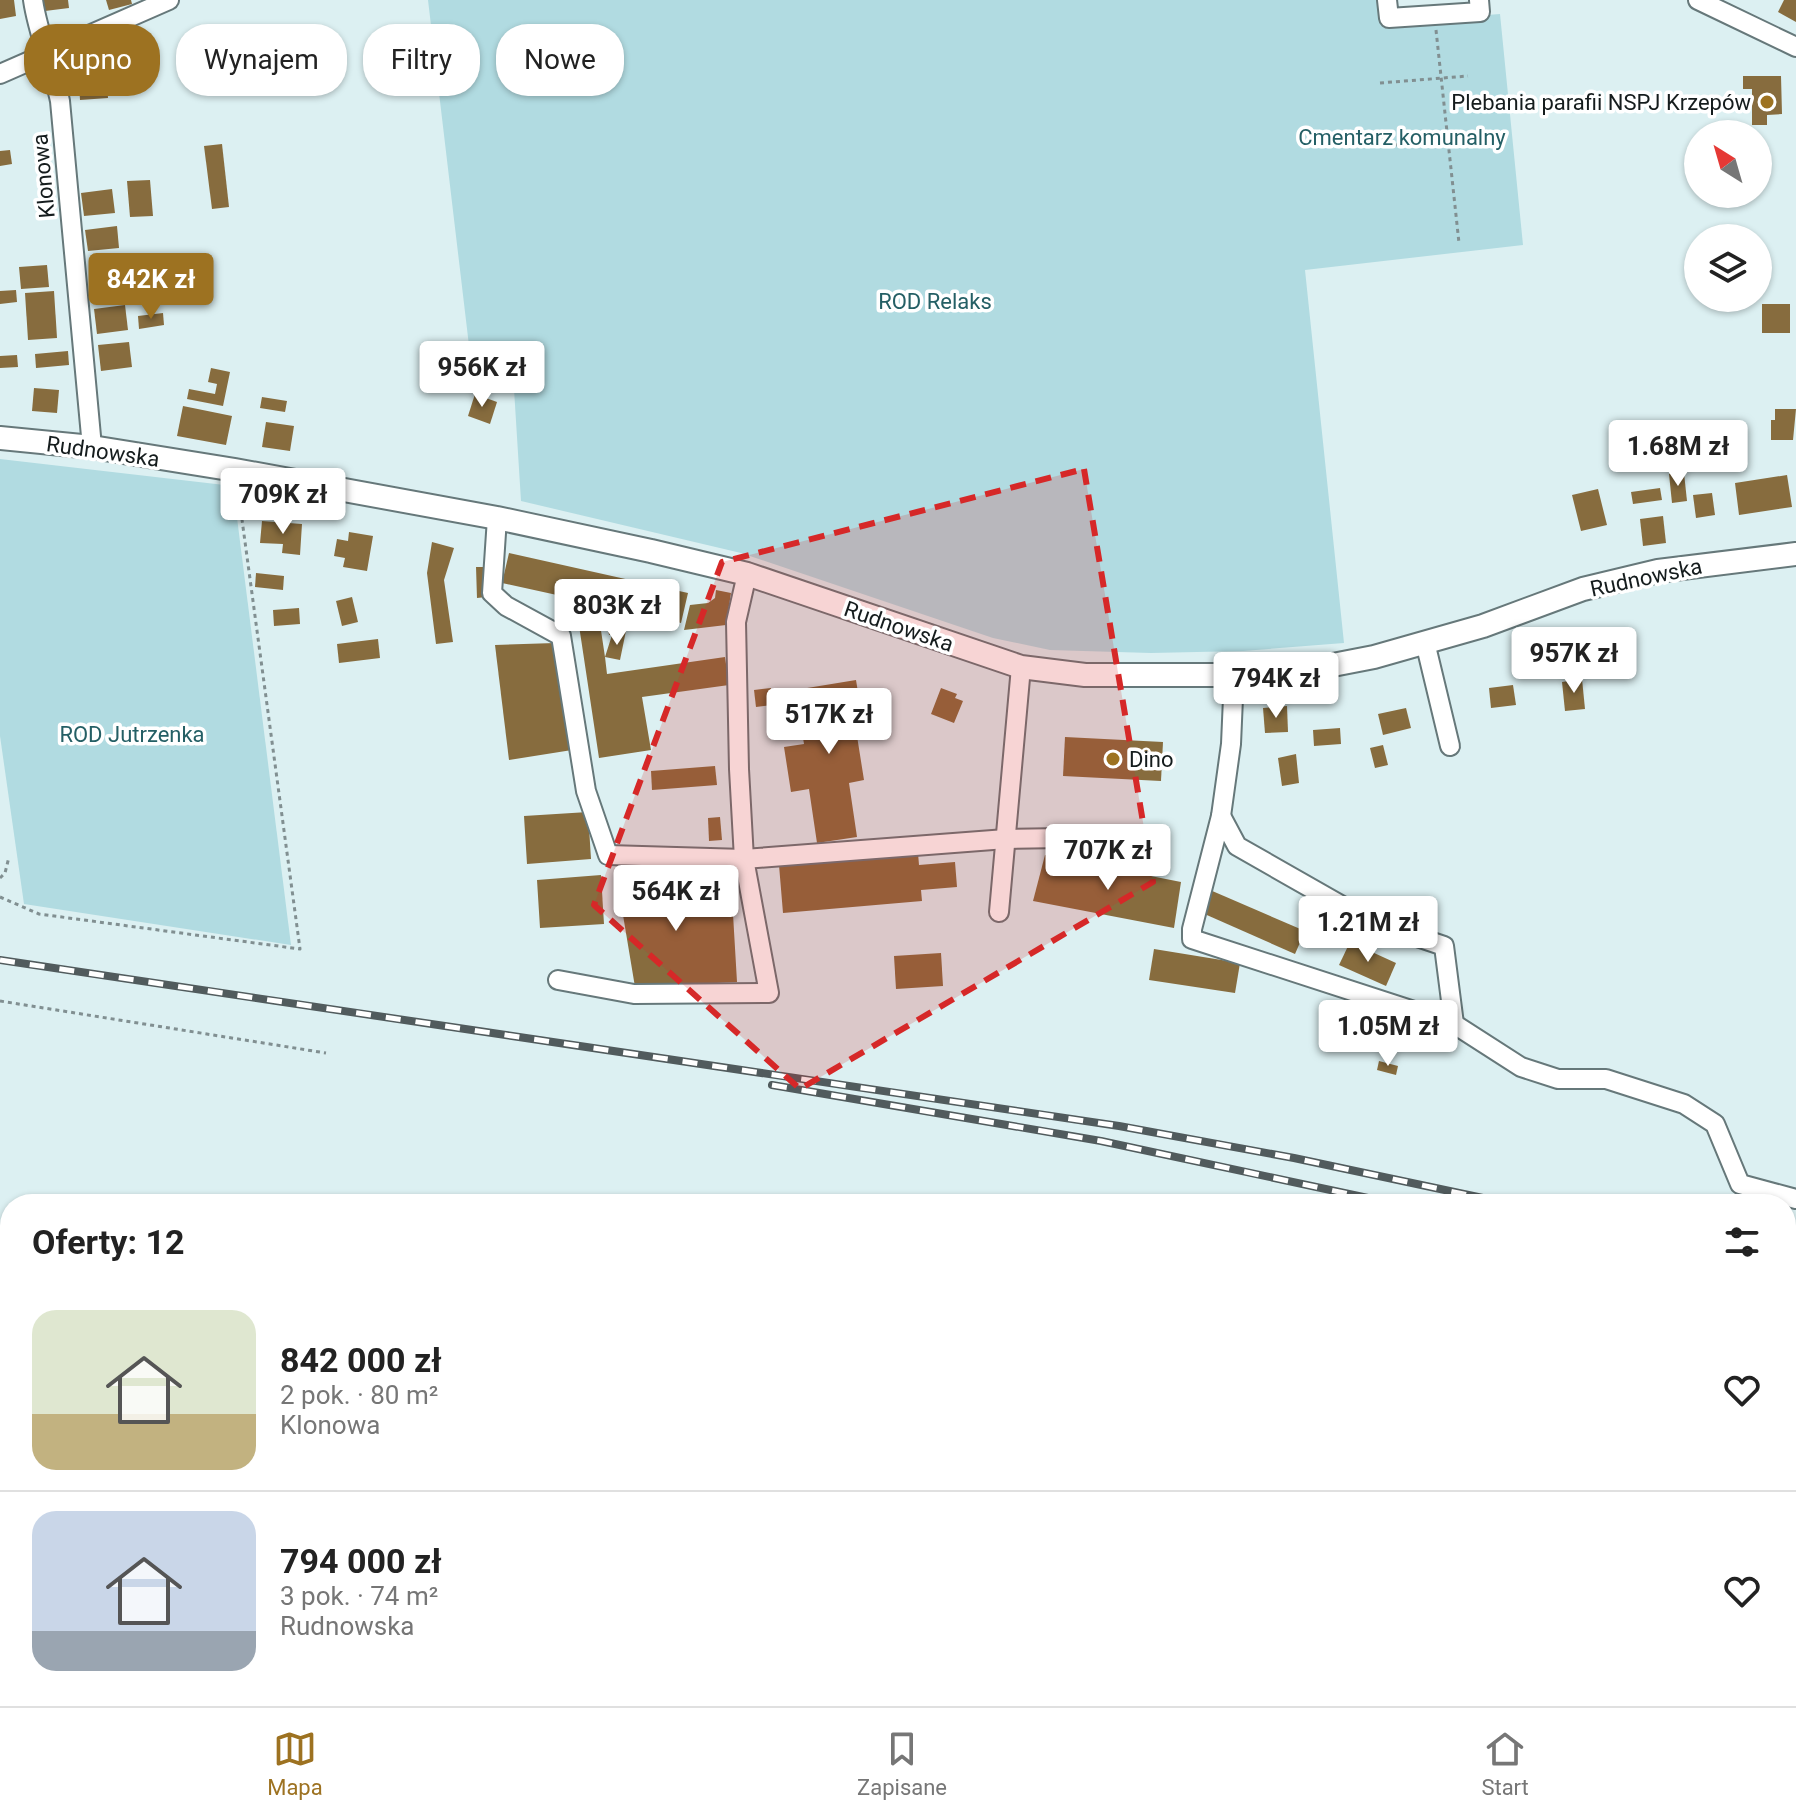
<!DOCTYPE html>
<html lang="pl">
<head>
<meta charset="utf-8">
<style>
  body { margin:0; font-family:Roboto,sans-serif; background:#f2f2f2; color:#222; height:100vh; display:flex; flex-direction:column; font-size:30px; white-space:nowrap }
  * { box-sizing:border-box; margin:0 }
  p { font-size:26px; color:#767676 }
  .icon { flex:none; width:44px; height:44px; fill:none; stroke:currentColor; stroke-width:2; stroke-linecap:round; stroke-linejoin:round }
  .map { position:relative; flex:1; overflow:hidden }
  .sheet { position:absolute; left:0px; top:1194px; width:1796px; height:512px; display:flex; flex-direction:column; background:#fff; border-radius:32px 32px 0 0; box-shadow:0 2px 6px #0004 }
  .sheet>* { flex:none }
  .banner { position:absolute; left:24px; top:24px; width:800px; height:72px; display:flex; gap:16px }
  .needle { width:52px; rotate:323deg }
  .buttons { position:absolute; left:1684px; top:120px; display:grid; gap:16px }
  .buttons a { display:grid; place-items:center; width:88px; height:88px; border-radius:50%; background:#fff; box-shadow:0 2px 6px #0004; font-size:40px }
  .price { position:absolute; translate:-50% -68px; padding:0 18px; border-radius:8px; background:#fff; color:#222; font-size:26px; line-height:52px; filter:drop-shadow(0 2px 4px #0008) }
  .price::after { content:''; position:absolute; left:50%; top:48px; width:24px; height:18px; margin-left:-12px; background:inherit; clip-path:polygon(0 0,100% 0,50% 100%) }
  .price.active { background:#9d7221; color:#fff }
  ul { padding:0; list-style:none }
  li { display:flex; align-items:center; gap:24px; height:200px; padding:0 32px }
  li+li { border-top:2px solid #e0e0e0 }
  li span { display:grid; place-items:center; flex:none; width:224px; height:160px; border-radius:24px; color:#555 }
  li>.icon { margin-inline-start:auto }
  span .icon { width:96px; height:96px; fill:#fffc; stroke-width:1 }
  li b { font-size:34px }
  h2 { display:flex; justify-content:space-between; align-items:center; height:96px; padding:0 32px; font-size:34px }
  .chip { padding:0 28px; border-radius:32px; background:#fff; box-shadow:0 2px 6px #0004; font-size:28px; line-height:72px }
  .chip.active { background:#9d7221; color:#fff }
  .dock { display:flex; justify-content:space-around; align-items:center; height:112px; border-top:2px solid #e0e0e0; background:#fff; font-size:22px; color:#767676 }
  .dock a { display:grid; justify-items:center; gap:4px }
  .dock .active { color:#9d7221 }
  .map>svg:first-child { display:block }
  .green { fill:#b1dbe1 }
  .building { fill:#876c3e }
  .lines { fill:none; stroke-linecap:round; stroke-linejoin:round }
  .minor-casing { stroke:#66787a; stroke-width:22 }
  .major-casing { stroke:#66787a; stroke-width:26 }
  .path { stroke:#818f91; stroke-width:3; stroke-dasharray:4 4; stroke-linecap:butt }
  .minor { stroke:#fff; stroke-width:18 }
  .major { stroke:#fff; stroke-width:22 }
  .rail-casing { stroke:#515b5d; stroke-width:8 }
  .rail { stroke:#fff; stroke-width:5; stroke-dasharray:15; stroke-linecap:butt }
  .marked { fill:#d62828; fill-opacity:0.2; stroke:#d62828; stroke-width:6; stroke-dasharray:16 10; stroke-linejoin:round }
  .poi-dot { fill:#9d7221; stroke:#fff; stroke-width:3 }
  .labels { text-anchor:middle; stroke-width:7; stroke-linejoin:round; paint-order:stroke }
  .poi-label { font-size:22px; fill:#151c1d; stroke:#fff; text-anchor:end }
  .park-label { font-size:22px; fill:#245f65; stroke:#fff }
  .street-label { font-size:22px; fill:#151c1d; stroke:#fff }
</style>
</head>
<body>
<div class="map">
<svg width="1796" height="1706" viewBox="0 0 1796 1706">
  <rect width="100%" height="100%" fill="#dcf0f2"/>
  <!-- green -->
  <g class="green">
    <polygon points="428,0 1381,0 1383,23 1500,14 1523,245 1305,270 1344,643 1243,651 1151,653 1050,650 993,638 741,553 521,501 512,357 470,354"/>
    <polygon points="0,459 233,486 291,945 24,904 0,736"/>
    <polygon points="0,1564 10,1565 10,1696 402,1696 403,1706 68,1706 0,1695"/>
  </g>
  <!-- building -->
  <g class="building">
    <polygon points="0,0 14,0 16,16 0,19"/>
    <polygon points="43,0 68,0 69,8 45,11"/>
    <polygon points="106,0 131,0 132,4 109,10"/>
    <polygon points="1784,0 1796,0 1796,22 1778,12"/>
    <polygon points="1743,76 1781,76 1782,114 1767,115 1767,125 1752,125 1752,89 1743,89"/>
    <polygon points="107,80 108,98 80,100 79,83"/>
    <polygon points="222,144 229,207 212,209 204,146"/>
    <polygon points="10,150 12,164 0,166 0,151"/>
    <polygon points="150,180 153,216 130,217 127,181"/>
    <polygon points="112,189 115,213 84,216 81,193"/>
    <polygon points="117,226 119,248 88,251 85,230"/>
    <polygon points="153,256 155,281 141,282 139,257"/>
    <polygon points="47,265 49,287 21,289 19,267"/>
    <polygon points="121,268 123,290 92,293 90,272"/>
    <polygon points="16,290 17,302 0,304 0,291"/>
    <polygon points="54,291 57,338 28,340 25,293"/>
    <rect x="1762" y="304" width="28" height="29"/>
    <polygon points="125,305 128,330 97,334 94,309"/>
    <polygon points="163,313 164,325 139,329 138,316"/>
    <polygon points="129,342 132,367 101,371 98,345"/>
    <polygon points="68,351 69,365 36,368 35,354"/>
    <polygon points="17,355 18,367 0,368 0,356"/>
    <polygon points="211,368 230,372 223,406 187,399 189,389 215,394 217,384 208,382"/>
    <polygon points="34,388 59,390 57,413 32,411"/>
    <polygon points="475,394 497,402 490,424 468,416"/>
    <polygon points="262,397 287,401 285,412 260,408"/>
    <polygon points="183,406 232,416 226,445 177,436"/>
    <polygon points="1775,409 1796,409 1793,440 1771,440 1771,420 1775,420"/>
    <polygon points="266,422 294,426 290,451 262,447"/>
    <polygon points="1684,473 1687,501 1672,503 1669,474"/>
    <polygon points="1787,475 1792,507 1739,515 1735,483"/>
    <polygon points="1660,488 1662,500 1633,504 1631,492"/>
    <polygon points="1598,489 1607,525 1581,531 1572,495"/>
    <polygon points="1712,493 1715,515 1696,518 1693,495"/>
    <polygon points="1663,516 1666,543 1643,546 1640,519"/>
    <polygon points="262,521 302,524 300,555 282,553 283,544 260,543"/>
    <polygon points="349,532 373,536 367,571 343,567 345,558 334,556 337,539 348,541"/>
    <polygon points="432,542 454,548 444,580 453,642 436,644 427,573"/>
    <polygon points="509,553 688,593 681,623 597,604 605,657 612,635 609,635 606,616 628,621 620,660 605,657 607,674 725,657 729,685 642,697 651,750 599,758 575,599 502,583"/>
    <polygon points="476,567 485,567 486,597 477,598"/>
    <polygon points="256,573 284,576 283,590 255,587"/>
    <polygon points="716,590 731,593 726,625 684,630 690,605 708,603 715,598"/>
    <polygon points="352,597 358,622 342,626 336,601"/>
    <polygon points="299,608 300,624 274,626 273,610"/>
    <polygon points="378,639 380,658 339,663 337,644"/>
    <polygon points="555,643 572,750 509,760 495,645"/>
    <polygon points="1582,679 1585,709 1565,711 1562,682"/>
    <polygon points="856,680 865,735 857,736 864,780 849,783 857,837 817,843 809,789 791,792 784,747 804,744 795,690"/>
    <polygon points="1513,685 1516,705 1491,708 1489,688"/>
    <polygon points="771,688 772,705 756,707 754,690"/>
    <polygon points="941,688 957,694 955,698 963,701 954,723 931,714"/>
    <polygon points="1287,706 1288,732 1265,733 1263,708"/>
    <polygon points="1406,708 1411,728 1383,735 1378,714"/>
    <polygon points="1340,728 1341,744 1314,746 1313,730"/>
    <polygon points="1065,737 1163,742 1161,781 1063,776"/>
    <polygon points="1383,745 1388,765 1375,768 1370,748"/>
    <polygon points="1296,754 1299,783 1282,786 1278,758"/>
    <polygon points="715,766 717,785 652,790 651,771"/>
    <polygon points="588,812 591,859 527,864 524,816"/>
    <polygon points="720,817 722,840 709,841 708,818"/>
    <polygon points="918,853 919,865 955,862 957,887 921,890 922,901 783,913 779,865"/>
    <polygon points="1045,855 1181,882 1174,928 1033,901"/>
    <polygon points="675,871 676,898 732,897 737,982 635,987 616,873"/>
    <polygon points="601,875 604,924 540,928 537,880"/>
    <polygon points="1210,890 1305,931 1295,954 1200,912"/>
    <polygon points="1350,942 1396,963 1386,986 1339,965"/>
    <polygon points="1154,949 1240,963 1235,993 1149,980"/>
    <polygon points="941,953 943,986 896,989 894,956"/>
    <polygon points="1379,1061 1398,1066 1396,1075 1377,1070"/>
  </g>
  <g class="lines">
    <!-- minor casing -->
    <g class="minor-casing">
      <g id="minor">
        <path d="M33 0C38 35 53 67 60 101L92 447"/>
        <polyline points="1387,0 1389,18 1480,12 1479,0"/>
        <polyline points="1698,0 1796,47"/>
        <polyline points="0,74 169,0"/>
        <polyline points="497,518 492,593 506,606 561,636 586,791 608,855 744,859 1006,839 1063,838"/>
        <polyline points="1425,642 1450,746"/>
        <polyline points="1234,675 1231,744 1221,816 1192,929 1192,939 1454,1024 1521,1067 1558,1079 1606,1079 1684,1104 1715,1124 1740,1184 1796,1199"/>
        <polyline points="1221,816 1237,846 1367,920 1444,946 1454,1024"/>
        <polyline points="999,912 1021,667"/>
        <polyline points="558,980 634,994 769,993 744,859 739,769 736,622 747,574"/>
      </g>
    </g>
    <!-- major casing -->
    <g class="major-casing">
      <polyline id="major" points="0,438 92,447 235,470 497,518 651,551 747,574 1021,667 1085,675 1234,675 1307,670 1374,657 1483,626 1583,589 1658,571 1796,554"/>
    </g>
    <!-- path -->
    <g class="path">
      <polyline points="1436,30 1459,243"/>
      <polyline points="1380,83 1468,76"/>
      <polyline points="1396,145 1475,136"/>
      <polyline points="0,878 5,873 9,857"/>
      <polyline points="0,897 39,914 300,949 238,490"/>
      <polyline points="0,1001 326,1053"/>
      <polyline points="0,1283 10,1285"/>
      <polyline points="1786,1343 1796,1349"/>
      <polyline points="126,1696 126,1706"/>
      <polyline points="1380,1696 1382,1706"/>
    </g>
    <!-- minor -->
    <use href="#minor" class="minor"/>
    <!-- major -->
    <use href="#major" class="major"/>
    <!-- rail casing -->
    <g class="rail-casing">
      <g id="rail">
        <polyline points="0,960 1119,1126 1294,1158 1511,1204"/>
        <polyline points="772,1085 1101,1141 1396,1204"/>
        <polyline points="1786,1271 1796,1273"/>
        <polyline points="1786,1299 1796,1301"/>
      </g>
    </g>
    <!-- rail -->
    <use href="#rail" class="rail"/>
  </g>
  <!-- marked area -->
  <path class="marked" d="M1084 469 1153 882 800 1089 594 905 722 562Z"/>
  <!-- markers -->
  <g class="poi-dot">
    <circle cx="1767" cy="102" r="8"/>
    <circle cx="1113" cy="759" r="8"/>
  </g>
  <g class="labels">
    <!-- poi labels -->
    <g class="poi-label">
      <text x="1751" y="110">Plebania parafii NSPJ Krzepów</text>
      <text x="1129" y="767" text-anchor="start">Dino</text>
    </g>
    <!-- park labels -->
    <g class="park-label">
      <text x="1402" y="145">Cmentarz komunalny</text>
      <text x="935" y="309">ROD Relaks</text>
      <text x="132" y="742">ROD Jutrzenka</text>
    </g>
    <!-- street labels -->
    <g class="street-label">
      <text transform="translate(43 176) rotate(-95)" y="8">Klonowa</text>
      <text transform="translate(103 451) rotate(8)" y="8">Rudnowska</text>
      <text transform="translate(1646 577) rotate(-12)" y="8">Rudnowska</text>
      <text transform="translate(899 626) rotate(19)" y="8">Rudnowska</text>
    </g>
  </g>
</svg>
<div class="buttons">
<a><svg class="needle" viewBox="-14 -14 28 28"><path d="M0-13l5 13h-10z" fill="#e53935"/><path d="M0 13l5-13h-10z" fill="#767676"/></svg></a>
<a><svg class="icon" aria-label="layers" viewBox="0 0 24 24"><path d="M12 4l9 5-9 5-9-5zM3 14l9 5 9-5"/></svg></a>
</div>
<b class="price active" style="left:151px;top:321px">842K zł</b>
<b class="price" style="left:482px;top:409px">956K zł</b>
<b class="price" style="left:1678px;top:488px">1.68M zł</b>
<b class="price" style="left:283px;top:536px">709K zł</b>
<b class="price" style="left:617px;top:647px">803K zł</b>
<b class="price" style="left:1574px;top:695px">957K zł</b>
<b class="price" style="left:1276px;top:720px">794K zł</b>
<b class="price" style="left:829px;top:756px">517K zł</b>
<b class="price" style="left:1108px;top:892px">707K zł</b>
<b class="price" style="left:676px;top:933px">564K zł</b>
<b class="price" style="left:1368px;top:964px">1.21M zł</b>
<b class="price" style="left:1388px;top:1068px">1.05M zł</b>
<div class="banner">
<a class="chip active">Kupno</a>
<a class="chip">Wynajem</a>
<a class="chip">Filtry</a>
<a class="chip">Nowe</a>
</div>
<section class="sheet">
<h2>Oferty: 12<svg class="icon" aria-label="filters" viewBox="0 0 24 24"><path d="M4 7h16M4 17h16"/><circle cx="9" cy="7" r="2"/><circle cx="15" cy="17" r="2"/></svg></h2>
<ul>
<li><span style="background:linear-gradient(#dfe7d0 65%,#c2b280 0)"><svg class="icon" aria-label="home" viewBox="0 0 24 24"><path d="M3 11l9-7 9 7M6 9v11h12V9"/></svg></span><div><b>842 000 zł</b><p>2 pok. · 80 m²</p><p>Klonowa</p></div><svg class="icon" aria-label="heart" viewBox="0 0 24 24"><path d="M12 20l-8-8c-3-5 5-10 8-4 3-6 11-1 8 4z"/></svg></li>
<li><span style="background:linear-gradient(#c9d6e8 75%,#9aa5b1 0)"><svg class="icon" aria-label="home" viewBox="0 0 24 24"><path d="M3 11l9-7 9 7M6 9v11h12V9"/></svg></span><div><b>794 000 zł</b><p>3 pok. · 74 m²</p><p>Rudnowska</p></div><svg class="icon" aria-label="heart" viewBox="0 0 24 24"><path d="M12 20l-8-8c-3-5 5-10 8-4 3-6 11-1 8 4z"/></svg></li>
</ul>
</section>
</div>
<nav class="dock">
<a class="active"><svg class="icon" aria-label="map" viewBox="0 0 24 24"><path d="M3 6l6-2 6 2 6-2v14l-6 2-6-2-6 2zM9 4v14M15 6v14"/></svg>Mapa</a>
<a><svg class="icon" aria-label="saved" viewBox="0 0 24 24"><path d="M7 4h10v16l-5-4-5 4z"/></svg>Zapisane</a>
<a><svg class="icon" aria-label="home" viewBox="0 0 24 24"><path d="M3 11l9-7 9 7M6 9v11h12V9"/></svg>Start</a>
</nav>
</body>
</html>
